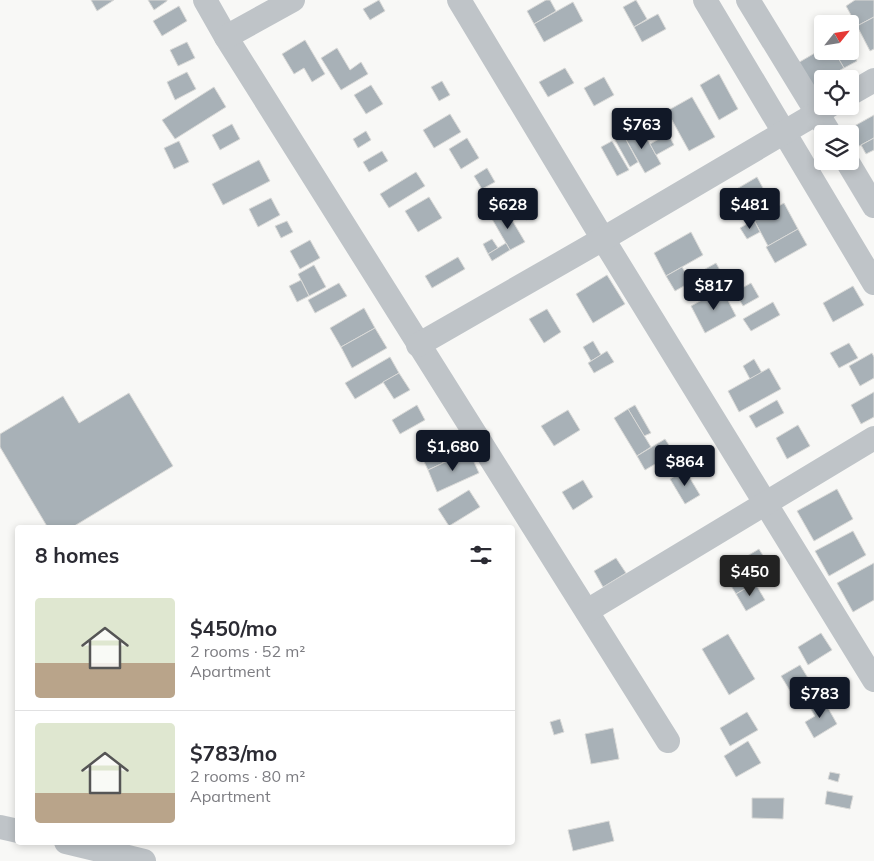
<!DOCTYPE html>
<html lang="en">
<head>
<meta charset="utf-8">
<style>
  body { margin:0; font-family:Mulish,sans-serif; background:#f2f2f3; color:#2b2b33; height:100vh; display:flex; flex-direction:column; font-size:19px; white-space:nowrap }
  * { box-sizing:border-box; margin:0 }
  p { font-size:16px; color:#7c7c81 }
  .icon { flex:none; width:28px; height:28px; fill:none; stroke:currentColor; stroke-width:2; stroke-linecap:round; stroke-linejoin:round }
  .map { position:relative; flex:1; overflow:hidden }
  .sheet { position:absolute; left:15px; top:525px; width:500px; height:320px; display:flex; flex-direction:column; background:#fff; border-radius:5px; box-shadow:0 2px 8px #0003 }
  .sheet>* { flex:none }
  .needle { width:32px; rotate:60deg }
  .fabs { position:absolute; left:814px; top:15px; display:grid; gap:10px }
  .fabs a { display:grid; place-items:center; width:45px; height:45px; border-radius:5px; background:#fff; box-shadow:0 2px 8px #0003; font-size:25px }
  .price { position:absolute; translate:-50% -42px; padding:0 11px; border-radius:5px; background:#111827; color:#fff; font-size:16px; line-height:32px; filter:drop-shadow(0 1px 2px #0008) }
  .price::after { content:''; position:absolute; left:50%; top:30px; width:15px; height:11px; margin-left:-8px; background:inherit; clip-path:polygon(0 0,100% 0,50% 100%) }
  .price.current { background:#222; color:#fff }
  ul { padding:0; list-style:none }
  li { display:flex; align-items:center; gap:15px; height:125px; padding:0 20px }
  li+li { border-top:1px solid #e1e1e2 }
  li span { display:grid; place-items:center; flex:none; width:140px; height:100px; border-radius:5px; color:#555 }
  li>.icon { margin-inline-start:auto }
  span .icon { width:60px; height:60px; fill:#fffc; stroke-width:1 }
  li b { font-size:21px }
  h2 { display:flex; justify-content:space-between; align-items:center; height:60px; padding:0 20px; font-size:21px }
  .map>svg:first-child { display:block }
  .building { fill:#a8b1b7; stroke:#dadad8 }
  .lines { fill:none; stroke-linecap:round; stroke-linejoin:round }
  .minor { stroke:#bfc4c8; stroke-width:24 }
</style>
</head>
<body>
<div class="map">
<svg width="874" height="861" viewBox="0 0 874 861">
  <rect width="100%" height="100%" fill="#f8f8f6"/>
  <!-- building -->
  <g class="building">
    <polygon points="91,0 114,0 97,11"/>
    <polygon points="148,0 167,0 167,1 154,10"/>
    <polygon points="379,0 385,11 370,20 363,9"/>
    <polygon points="546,0 550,0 556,11 534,24 527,11"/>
    <polygon points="636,0 647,19 634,27 623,7"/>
    <polygon points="855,0 874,0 874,17 857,26 846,6"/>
    <polygon points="573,2 583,21 544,42 534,24"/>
    <polygon points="179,6 187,21 162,36 153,21"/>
    <polygon points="658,14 666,29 642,42 634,27"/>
    <polygon points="874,17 874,49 870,51 857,26"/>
    <polygon points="305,40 325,74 312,82 304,68 294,74 282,54"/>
    <polygon points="187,42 195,58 178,66 170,50"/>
    <polygon points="337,48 350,70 361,62 368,74 341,90 321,58"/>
    <polygon points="850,48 857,61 844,68 834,51 850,51"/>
    <polygon points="822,49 822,51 834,51 844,68 809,88 796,64"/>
    <polygon points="565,68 574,83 548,97 539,82"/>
    <polygon points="187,72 196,89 175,100 167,82"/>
    <polygon points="719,74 738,109 719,120 700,85"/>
    <polygon points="604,77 614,95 594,106 584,88"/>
    <polygon points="442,81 450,95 439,101 431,87"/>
    <polygon points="371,85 383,104 366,114 354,95"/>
    <polygon points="214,87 226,107 175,139 162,120"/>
    <polygon points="692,97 715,137 689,151 667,111"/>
    <polygon points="450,114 461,132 434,148 423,130"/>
    <polygon points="874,115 874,138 850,151 850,134 840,134"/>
    <polygon points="232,124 240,139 220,150 212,135"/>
    <polygon points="640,126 661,164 645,173 624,136"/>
    <polygon points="366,131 371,140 358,148 353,139"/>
    <polygon points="668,134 674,145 656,155 650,144"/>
    <polygon points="624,136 638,162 630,167 615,140"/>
    <polygon points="467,138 479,158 461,169 449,149"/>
    <polygon points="874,138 874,150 866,154 861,145"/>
    <polygon points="179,141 189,162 174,169 164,148"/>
    <polygon points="612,141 629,170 617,176 601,147"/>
    <polygon points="382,151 388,161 369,172 363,162"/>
    <polygon points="259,160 270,181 223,205 212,184"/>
    <polygon points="487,168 495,182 482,189 474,176"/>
    <polygon points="416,172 425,186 389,208 380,194"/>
    <polygon points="757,177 771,203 749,215 735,190"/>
    <polygon points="429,197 442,218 418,232 405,211"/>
    <polygon points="271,198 280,215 258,227 249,209"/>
    <polygon points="784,203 798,229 768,246 754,220"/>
    <polygon points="527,204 534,215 526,220 519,208"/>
    <polygon points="506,210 525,242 510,250 492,219"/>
    <polygon points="754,220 760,232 747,239 740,228"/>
    <polygon points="287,221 293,232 281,238 275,226"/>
    <polygon points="798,229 807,245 775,263 766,247"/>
    <polygon points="691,232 703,255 666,276 654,253"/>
    <polygon points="492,239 498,248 488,254 483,244"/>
    <polygon points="310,240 320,258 300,269 290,251"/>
    <polygon points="506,243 510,250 492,261 488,254"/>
    <polygon points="458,257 465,269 432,288 425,276"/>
    <polygon points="716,263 728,285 712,294 700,272"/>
    <polygon points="314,265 326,287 309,296 298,274"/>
    <polygon points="682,267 691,282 675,291 666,276"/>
    <polygon points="607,275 625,304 593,323 576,294"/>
    <polygon points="301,280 309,296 297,302 289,286"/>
    <polygon points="339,283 347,296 315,313 308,300"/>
    <polygon points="751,283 759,297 743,306 735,292"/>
    <polygon points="853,286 864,305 833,322 823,303"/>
    <polygon points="722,289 736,316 705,333 691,306"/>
    <polygon points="773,302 780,315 751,331 743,319"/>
    <polygon points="364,308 375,328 341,347 330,328"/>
    <polygon points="547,309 561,332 544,343 529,319"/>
    <polygon points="375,328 387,348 352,368 341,347"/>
    <polygon points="593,341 601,355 591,361 583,347"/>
    <polygon points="849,343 858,358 839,368 830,353"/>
    <polygon points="607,351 614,362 594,373 588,363"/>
    <polygon points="872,353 874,357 874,378 860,386 849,366"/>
    <polygon points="390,357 399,373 355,399 345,383"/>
    <polygon points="754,359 762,373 750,379 743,366"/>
    <polygon points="769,368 781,389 739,412 728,391"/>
    <polygon points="399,373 410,390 394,399 383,382"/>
    <polygon points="874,392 874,417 861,424 851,405"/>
    <polygon points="129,393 173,466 71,528 48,528 0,447 0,434 63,396 79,423"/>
    <polygon points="777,400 784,413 756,428 749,416"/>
    <polygon points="417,405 425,420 400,434 392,420"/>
    <polygon points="635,405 651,433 644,436 628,409"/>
    <polygon points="628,409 651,447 637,456 614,418"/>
    <polygon points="568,410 580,430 554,446 541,426"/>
    <polygon points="798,425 810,446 787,459 776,438"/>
    <polygon points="665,439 674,453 645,470 637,456"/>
    <polygon points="435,446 443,463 428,470 420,453"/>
    <polygon points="469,451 479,473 437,492 428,470"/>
    <polygon points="685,470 700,495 685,504 670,479"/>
    <polygon points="583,480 593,497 573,510 562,492"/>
    <polygon points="837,489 853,519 814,541 797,511"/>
    <polygon points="469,490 480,507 449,526 438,509"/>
    <polygon points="853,531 866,555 829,576 815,551"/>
    <polygon points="759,549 773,572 736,594 722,571"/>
    <polygon points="616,558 626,573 603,587 594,571"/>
    <polygon points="874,563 874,600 853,612 837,583"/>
    <polygon points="755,583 765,600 746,611 736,594"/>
    <polygon points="821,633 832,650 808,665 798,647"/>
    <polygon points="728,634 755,679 729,695 702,649"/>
    <polygon points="800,665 811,683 792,694 781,676"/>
    <polygon points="823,699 837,724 814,738 805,722 815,716 809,706"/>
    <polygon points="747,712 758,730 730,746 720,728"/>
    <polygon points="560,719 564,732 554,735 550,722"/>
    <polygon points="613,728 619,759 591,764 585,734"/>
    <polygon points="748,741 761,763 736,777 724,756"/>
    <polygon points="830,772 840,774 838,782 828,779"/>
    <polygon points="827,791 853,796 850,809 825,804"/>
    <polygon points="752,798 784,798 783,819 752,818"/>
    <polygon points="609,821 614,841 573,851 568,830"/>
  </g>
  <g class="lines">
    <!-- minor -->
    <g class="minor">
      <polyline points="205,0 226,37 668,741"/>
      <polyline points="459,0 603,239 874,680"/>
      <polyline points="705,0 874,283"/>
      <polyline points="748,0 830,134"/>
      <polyline points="226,37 293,0"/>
      <polyline points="850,94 874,80"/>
      <polyline points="847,161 874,206"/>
      <polyline points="418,345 603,239 829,106"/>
      <polyline points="587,611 874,438"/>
      <polyline points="0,827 18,831"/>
      <polyline points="66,842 144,861"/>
    </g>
  </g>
</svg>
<div class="fabs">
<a><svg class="needle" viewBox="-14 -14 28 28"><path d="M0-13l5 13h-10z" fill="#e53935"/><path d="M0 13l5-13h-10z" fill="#7c7c81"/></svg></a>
<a><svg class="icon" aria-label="locate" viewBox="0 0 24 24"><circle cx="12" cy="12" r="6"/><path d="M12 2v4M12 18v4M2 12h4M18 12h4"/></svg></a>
<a><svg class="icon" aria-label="layers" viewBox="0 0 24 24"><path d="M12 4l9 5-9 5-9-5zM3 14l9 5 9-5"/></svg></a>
</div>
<b class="price" style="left:642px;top:150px">$763</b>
<b class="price" style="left:508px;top:230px">$628</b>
<b class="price" style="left:750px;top:230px">$481</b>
<b class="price" style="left:714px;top:311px">$817</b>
<b class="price" style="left:453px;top:472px">$1,680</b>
<b class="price" style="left:685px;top:487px">$864</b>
<b class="price current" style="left:750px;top:597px">$450</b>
<b class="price" style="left:820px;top:719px">$783</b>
<section class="sheet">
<h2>8 homes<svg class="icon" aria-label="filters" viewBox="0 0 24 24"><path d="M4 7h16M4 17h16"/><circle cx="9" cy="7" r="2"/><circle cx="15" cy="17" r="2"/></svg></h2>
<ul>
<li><span style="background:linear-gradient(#dfe7d0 65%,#b9a48a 0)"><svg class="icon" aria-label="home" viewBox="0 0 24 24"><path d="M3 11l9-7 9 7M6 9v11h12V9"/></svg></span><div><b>$450/mo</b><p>2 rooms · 52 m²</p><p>Apartment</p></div></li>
<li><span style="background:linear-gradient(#dfe7d0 70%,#b9a48a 0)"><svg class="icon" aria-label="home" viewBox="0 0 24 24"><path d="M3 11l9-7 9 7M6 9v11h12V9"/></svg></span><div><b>$783/mo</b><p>2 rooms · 80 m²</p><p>Apartment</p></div></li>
</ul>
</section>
</div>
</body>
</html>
